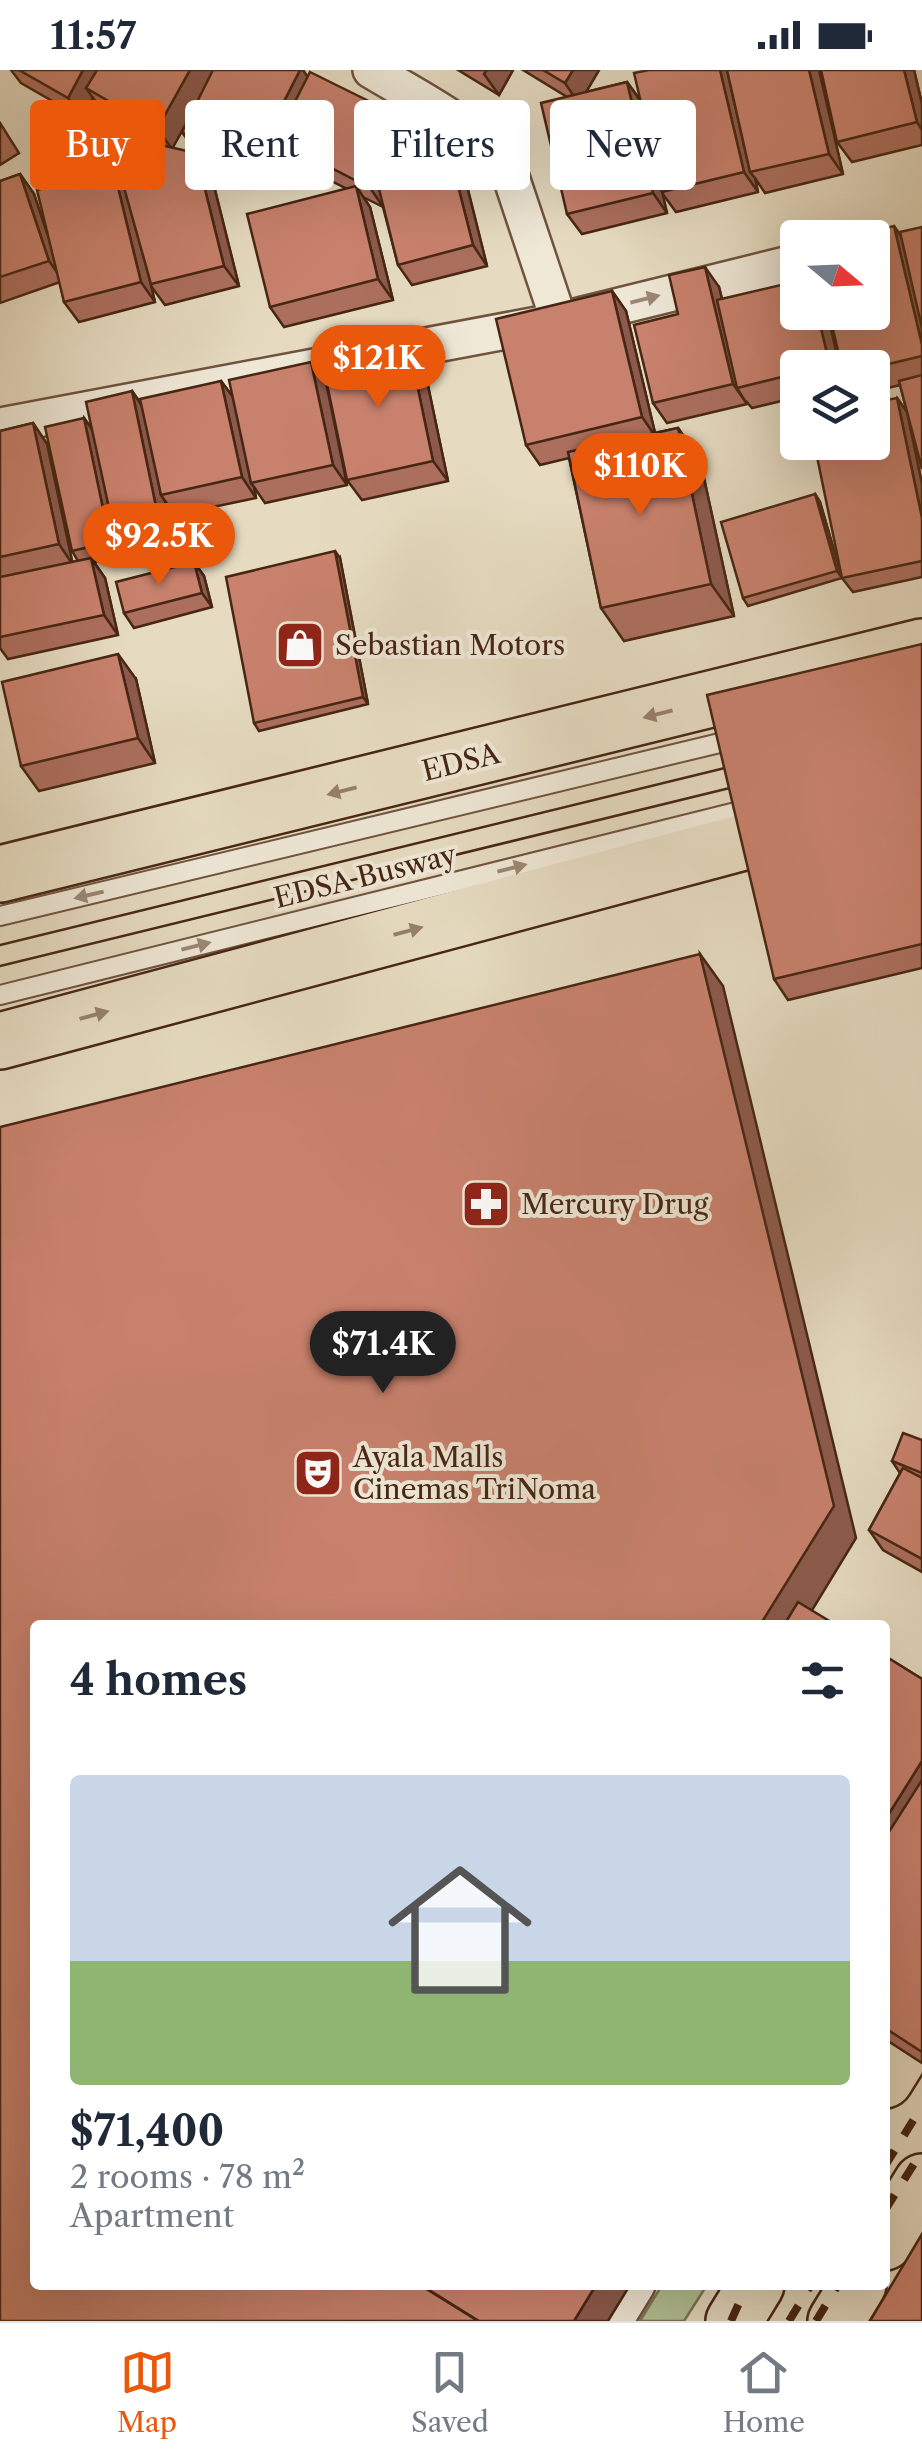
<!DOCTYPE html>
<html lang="en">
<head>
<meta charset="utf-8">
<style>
  body { margin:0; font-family:"Libre Caslon Text",serif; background:#f2f2f3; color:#1f2937; height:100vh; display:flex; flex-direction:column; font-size:38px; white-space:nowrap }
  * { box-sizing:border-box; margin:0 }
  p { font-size:32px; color:#747a83 }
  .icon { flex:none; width:55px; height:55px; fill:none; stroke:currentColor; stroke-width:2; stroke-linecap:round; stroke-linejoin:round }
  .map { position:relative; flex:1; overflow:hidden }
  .details { position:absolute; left:30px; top:1550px; width:860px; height:670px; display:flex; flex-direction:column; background:#fff; border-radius:10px; box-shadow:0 10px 40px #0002 }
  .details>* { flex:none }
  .hud { position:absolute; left:30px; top:30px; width:862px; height:90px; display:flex; gap:20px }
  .needle { width:65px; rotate:109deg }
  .buttons { position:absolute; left:780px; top:150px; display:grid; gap:20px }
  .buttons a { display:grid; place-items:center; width:110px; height:110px; border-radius:10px; background:#fff; box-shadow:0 10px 40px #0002; font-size:50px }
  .price { position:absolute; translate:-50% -85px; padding:0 22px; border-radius:35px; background:#ea580c; color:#fff; font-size:32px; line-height:65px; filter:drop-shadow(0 2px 5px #0008) }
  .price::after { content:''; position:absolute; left:50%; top:60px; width:30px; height:22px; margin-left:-15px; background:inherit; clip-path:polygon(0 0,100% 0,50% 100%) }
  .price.selected { background:#222; color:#fff }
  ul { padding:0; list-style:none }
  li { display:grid; align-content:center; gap:20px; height:530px; padding:0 40px }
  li+li { border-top:2px solid #e0e1e3 }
  li span { display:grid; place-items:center; height:310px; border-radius:10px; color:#555 }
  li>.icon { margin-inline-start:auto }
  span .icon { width:180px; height:180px; fill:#fffc; stroke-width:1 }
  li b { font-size:42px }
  h2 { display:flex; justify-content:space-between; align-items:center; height:120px; padding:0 40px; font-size:42px }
  .tag { padding:0 35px; border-radius:10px; background:#fff; box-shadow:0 10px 40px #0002; font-size:35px; line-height:90px }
  .tag.selected { background:#ea580c; color:#fff }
  .status { display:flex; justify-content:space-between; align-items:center; height:70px; padding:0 50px; background:#fff; direction:ltr }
  .status svg { height:28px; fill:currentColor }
  .tabs { display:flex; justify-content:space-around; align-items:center; height:140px; border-top:2px solid #e0e1e3; background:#fff; font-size:28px; color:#747a83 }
  .tabs a { display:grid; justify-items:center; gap:5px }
  .tabs .selected { color:#ea580c }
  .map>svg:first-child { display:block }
  .green { fill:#b2c195; stroke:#7c7454; stroke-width:2.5 }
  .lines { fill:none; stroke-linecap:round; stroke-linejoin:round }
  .lane-casing { stroke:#6f533e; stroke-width:22 }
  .street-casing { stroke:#6f533e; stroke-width:40 }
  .primary-casing { stroke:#472613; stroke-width:60 }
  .highway-casing { stroke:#472613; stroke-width:60 }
  .lane { stroke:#efe8d7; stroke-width:18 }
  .street { stroke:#efe8d7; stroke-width:35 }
  .primary { stroke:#e6dbc1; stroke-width:55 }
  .highway { stroke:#e6dbc1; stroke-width:55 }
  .tram { stroke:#472613; stroke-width:2.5 }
  .rail { stroke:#472613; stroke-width:8; stroke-dasharray:18 18; stroke-linecap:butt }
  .wall { fill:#ac6f5e; stroke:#472613; stroke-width:2.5 }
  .shaded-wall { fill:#8c5a4c; stroke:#472613; stroke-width:2.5 }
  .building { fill:#c8816d; stroke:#472613; stroke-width:2.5 }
  .oneway { fill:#9b8775 }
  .oneway2 { fill:#96806a }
  .labels { text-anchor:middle; stroke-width:8; stroke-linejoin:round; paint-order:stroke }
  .poi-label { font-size:28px; fill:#472613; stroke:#efe8d7; text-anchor:start }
  .street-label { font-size:28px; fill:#472613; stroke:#efe8d7 }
</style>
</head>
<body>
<div class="status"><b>11:57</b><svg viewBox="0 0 49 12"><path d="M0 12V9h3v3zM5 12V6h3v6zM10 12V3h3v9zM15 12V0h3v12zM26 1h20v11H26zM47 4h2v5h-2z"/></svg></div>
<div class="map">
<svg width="922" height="2251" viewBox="0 0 922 2251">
  <rect width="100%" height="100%" fill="#e6dbc1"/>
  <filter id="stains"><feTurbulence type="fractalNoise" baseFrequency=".002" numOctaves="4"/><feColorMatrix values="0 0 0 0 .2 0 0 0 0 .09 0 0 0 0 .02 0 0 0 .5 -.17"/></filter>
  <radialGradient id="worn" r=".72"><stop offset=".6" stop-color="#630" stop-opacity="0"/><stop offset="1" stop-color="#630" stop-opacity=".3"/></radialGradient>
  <!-- green -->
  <polygon class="green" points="662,2215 707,2215 684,2251 640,2251"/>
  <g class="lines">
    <!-- lane casing -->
    <g class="lane-casing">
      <g id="lane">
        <polyline points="0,846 728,671"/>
        <polyline points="0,925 744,740"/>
      </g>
    </g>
    <!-- street casing -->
    <g class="street-casing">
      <g id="street">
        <path d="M371 0C422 31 479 56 511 107L559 251"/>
        <polyline points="0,356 559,251 798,192"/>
        <polyline points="615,2251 637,2215"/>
      </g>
    </g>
    <!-- primary casing -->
    <g class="primary-casing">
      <g id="primary">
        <polyline points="885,2010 903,1981"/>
        <polyline points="885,2172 922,2112"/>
        <polyline points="734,2251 756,2215"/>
        <polyline points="836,2251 858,2215"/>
      </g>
    </g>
    <!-- highway casing -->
    <g class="highway-casing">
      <g id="highway">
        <polyline points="0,804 922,577"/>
        <polyline points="0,971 751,770"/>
      </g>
    </g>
    <!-- lane -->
    <use href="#lane" class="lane"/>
    <!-- street -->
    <use href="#street" class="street"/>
    <!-- primary -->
    <use href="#primary" class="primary"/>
    <!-- highway -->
    <use href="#highway" class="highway"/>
    <!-- tram -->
    <g class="tram">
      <polyline points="0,875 733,696"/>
      <polyline points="0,896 738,716"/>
    </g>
    <!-- rail -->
    <g class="rail">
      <polyline points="885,2096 922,2036"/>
      <polyline points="885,2140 922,2081"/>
      <polyline points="731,2251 747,2215"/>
      <polyline points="789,2251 811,2215"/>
      <polyline points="816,2251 838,2215"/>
    </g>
  </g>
  <!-- wall -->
  <g class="wall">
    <polygon points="11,0 303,0 307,7 405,49 419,70 396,114 454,100 468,120 487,196 412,215 398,195 383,137 363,127 370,137 393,230 284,257 270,237 347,119 290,90 284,81 265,117 196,82 182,62 188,49 172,78 211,104 239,216 165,235 151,216 155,232 79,252 64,232 60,212 0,233 0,111 20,104 34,124 48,167 122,113 167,77 101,38 93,28 82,48 21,13"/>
    <polygon points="458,0 513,0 499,25"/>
    <polygon points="523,0 599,0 586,22 627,12 641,31 649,0 819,0 843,104 765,123 755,108 758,122 676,142 662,123 667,143 582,164 567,144 567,27"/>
    <polygon points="821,0 914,0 922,34 922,75 852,92 837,72"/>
    <polygon points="0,53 19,83 0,95"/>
    <polygon points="922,157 922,399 900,315 872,322 872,298 901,166"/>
    <polygon points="719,217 722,229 798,242 827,242 840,298 798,298 798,327 752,338 746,331 747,334 667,353 653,333 678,244"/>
    <polygon points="612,221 626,241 655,363 678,358 700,390 734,546 624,571 601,538 569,388 540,395 526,375"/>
    <polygon points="423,292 448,411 362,430 347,410"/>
    <polygon points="221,311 233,327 326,312 347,415 265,433 254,417 256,428 175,445 165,431 175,476 129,486 117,469 121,487 94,492 105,508 118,565 8,589 0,578 0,361 33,353 47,374 72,492 78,491 72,481 84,348 92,359 132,321 142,335"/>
    <polygon points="897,328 907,342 922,414 922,507 853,522 842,508"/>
    <polygon points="815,424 820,432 842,508 748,536 743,528"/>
    <polygon points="340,488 368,634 259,661 254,653"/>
    <polygon points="194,492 204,506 212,537 134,558 124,543"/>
    <polygon points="922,574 922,898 788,930 774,909"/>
    <polygon points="136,609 155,693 39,721 21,696"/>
    <polygon points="922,1370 922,1502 883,1480 869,1460 900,1403 892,1391"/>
    <polygon points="885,1586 922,1609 922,1993 885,1969"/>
  </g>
  <!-- shaded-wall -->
  <g class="shaded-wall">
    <polygon points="83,0 109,0 86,18 93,28 82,48 68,28"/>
    <polygon points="190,0 216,0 172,79 157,59"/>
    <polygon points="300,0 303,0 315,18 276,69 284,81 265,117 251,96"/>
    <polygon points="487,0 513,0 499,25 484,4"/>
    <polygon points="573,0 599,0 579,34 565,13"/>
    <polygon points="720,0 727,0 750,102 755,108 758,122 744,102"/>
    <polygon points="809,0 819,0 843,104 829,84"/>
    <polygon points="904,0 914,0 922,34 922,60 917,52"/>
    <polygon points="627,12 642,33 667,143 653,123"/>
    <polygon points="405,49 419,70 384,138 370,118"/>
    <polygon points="196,83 211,104 239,216 224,196"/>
    <polygon points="454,100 468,120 487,196 473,175"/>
    <polygon points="114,101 128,121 155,232 141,212"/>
    <polygon points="20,104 34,124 63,211 49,191"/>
    <polygon points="356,116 370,137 393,230 378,209"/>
    <polygon points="894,156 908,176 922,235 922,275"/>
    <polygon points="705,197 719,217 743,316 737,318 747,334 733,314"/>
    <polygon points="612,221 626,241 656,367 642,347"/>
    <polygon points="817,242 827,242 840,298 831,298 830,296"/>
    <polygon points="408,271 423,292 448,411 433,391"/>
    <polygon points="311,292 326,312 347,415 333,395"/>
    <polygon points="221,311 236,331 251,413 254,417 256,428 242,407"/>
    <polygon points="132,321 146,342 161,425 165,431 175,476 160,456"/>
    <polygon points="897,328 907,342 922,414 922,448"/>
    <polygon points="84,348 94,362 115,466 121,487 110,472"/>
    <polygon points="33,353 47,374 73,495 59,474"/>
    <polygon points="678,358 700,390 734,546 711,514"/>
    <polygon points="815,424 820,432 842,508 837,501"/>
    <polygon points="335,481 340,488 368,634 363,627"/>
    <polygon points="91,488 105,508 118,565 104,545"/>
    <polygon points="194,492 204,506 212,537 202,523"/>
    <polygon points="118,584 136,609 155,693 138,668"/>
    <polygon points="700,884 723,916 856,1468 803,1555 760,1555"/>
    <polygon points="922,1691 922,1744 885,1804 885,1750"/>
    <polygon points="596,2215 630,2215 608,2251 574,2251"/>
  </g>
  <!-- building -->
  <g class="building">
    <polygon points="19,0 83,0 68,28"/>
    <polygon points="97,0 190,0 157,59 86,18"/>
    <polygon points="213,0 300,0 251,96 182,62"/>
    <polygon points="543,0 573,0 565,13"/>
    <polygon points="649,0 720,0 744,102 662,122 634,3"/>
    <polygon points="727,0 809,0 829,84 750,102"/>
    <polygon points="821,0 904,0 917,52 837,72"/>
    <polygon points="310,2 405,49 370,118 276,69"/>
    <polygon points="627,12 653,123 567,144 541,33"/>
    <polygon points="152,73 196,83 224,196 151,214 116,89"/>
    <polygon points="454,100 473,175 398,195 379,119"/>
    <polygon points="114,101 141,212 64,232 37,120"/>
    <polygon points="20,104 49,191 0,207 0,111"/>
    <polygon points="356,116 378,209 270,237 247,144"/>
    <polygon points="894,156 922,275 922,286 872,298 842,298 829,242 872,242 872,168 847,168"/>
    <polygon points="922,157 922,258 900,162"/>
    <polygon points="705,197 733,314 653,333 634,255 678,244 669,205"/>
    <polygon points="798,211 798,242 817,242 830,296 822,298 798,298 798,303 737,318 717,230"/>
    <polygon points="612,221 642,347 526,375 496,249"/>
    <polygon points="408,271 433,391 347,410 322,290"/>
    <polygon points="311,292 333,395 251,413 229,310"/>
    <polygon points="922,305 922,399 899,311"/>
    <polygon points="221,311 242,407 161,425 140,329"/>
    <polygon points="132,321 160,456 115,466 86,332"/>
    <polygon points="897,328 922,448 922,491 842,508 814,372 872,372 872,333"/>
    <polygon points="84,348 110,472 72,481 45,357"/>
    <polygon points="33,353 59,474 0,487 0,361"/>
    <polygon points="678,358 711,514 601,538 568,382"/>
    <polygon points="815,424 837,501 743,528 721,452"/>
    <polygon points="335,481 363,627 254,653 226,507"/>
    <polygon points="91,488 104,545 0,567 0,507"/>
    <polygon points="194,492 202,523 124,543 116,512"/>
    <polygon points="922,574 922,874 774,909 707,625"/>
    <polygon points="118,584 138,668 21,696 2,612"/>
    <polygon points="700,884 834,1436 760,1555 35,1555 35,2215 420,2215 478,2251 0,2251 0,1057"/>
    <polygon points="903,1363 922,1370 922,1403 892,1391"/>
    <polygon points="903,1398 922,1408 922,1489 869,1460"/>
    <polygon points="798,1532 836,1555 784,1555"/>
    <polygon points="885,1586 922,1609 922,1691 885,1750"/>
    <polygon points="922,1710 922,1982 885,1958 885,1768"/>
    <polygon points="922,2164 922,2251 870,2251"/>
    <polygon points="421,2215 596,2215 574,2251 479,2251"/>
  </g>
  <!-- one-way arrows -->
  <defs><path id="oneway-solid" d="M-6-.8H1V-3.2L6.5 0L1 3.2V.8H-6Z" transform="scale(2.5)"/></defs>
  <g class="oneway">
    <use href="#oneway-solid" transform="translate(645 229) rotate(-14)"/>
    <use href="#oneway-solid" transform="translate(512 798) rotate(-14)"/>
    <use href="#oneway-solid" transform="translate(89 825) rotate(167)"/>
    <use href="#oneway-solid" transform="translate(196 876) rotate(-14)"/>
  </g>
  <g class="oneway2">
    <use href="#oneway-solid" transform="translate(658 644) rotate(166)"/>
    <use href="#oneway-solid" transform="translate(342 721) rotate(166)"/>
    <use href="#oneway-solid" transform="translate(408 861) rotate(-15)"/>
    <use href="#oneway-solid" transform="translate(94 945) rotate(-15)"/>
  </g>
  <!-- icons -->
  <defs>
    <g id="shop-square" transform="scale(2.5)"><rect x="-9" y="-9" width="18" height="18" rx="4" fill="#8f2418" stroke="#efe8d7"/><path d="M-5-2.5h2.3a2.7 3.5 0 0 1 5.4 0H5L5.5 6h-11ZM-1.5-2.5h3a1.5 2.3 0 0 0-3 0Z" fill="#fff"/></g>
    <g id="pharmacy-square" transform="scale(2.5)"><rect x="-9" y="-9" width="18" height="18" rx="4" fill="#8f2418" stroke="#efe8d7"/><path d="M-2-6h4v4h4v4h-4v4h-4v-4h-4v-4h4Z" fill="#fff"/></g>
    <g id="theatre-square" transform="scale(2.5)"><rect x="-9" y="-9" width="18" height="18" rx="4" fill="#8f2418" stroke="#efe8d7"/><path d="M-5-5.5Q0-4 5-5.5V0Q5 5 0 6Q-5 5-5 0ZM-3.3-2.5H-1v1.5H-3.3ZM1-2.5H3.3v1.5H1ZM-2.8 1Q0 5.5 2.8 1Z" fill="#fff"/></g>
  </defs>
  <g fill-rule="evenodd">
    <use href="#shop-square" x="300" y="575"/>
    <use href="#pharmacy-square" x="486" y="1134"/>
    <use href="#theatre-square" x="318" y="1403"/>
  </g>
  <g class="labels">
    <!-- poi labels -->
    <g class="poi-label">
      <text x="335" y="585">Sebastian Motors</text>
      <text x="521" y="1144">Mercury Drug</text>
      <text x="353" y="1397">Ayala Malls<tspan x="353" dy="32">Cinemas TriNoma</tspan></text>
    </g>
    <!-- street labels -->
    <g class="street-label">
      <text transform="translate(461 692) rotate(-14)" y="10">EDSA</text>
      <text transform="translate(365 806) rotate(-14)" y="10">EDSA Busway</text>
    </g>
  </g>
  <rect width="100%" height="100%" filter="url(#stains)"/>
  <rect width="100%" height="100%" fill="url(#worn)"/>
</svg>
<div class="buttons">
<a><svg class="needle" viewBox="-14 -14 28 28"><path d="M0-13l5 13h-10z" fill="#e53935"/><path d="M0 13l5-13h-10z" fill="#747a83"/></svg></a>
<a><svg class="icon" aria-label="layers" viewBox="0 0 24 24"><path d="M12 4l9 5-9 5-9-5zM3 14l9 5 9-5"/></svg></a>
</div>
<b class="price" style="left:378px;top:340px">$121K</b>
<b class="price" style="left:640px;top:448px">$110K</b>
<b class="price" style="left:159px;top:518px">$92.5K</b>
<b class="price selected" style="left:383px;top:1326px">$71.4K</b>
<div class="hud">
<a class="tag selected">Buy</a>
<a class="tag">Rent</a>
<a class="tag">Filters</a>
<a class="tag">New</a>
</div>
<section class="details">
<h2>4 homes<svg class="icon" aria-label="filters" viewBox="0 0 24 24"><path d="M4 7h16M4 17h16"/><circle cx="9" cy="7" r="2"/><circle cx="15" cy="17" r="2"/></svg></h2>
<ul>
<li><span style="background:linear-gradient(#c9d6e8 60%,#8fb573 0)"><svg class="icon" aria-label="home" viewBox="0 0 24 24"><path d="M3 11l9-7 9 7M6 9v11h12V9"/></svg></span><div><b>$71,400</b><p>2 rooms · 78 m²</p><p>Apartment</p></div></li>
</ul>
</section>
</div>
<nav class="tabs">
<a class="selected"><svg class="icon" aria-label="map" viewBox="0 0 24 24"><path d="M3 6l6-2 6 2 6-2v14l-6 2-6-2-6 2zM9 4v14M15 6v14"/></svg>Map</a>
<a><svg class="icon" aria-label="saved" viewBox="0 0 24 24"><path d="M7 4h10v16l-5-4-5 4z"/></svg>Saved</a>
<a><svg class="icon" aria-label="home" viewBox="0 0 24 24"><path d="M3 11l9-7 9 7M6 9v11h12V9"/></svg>Home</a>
</nav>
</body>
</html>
